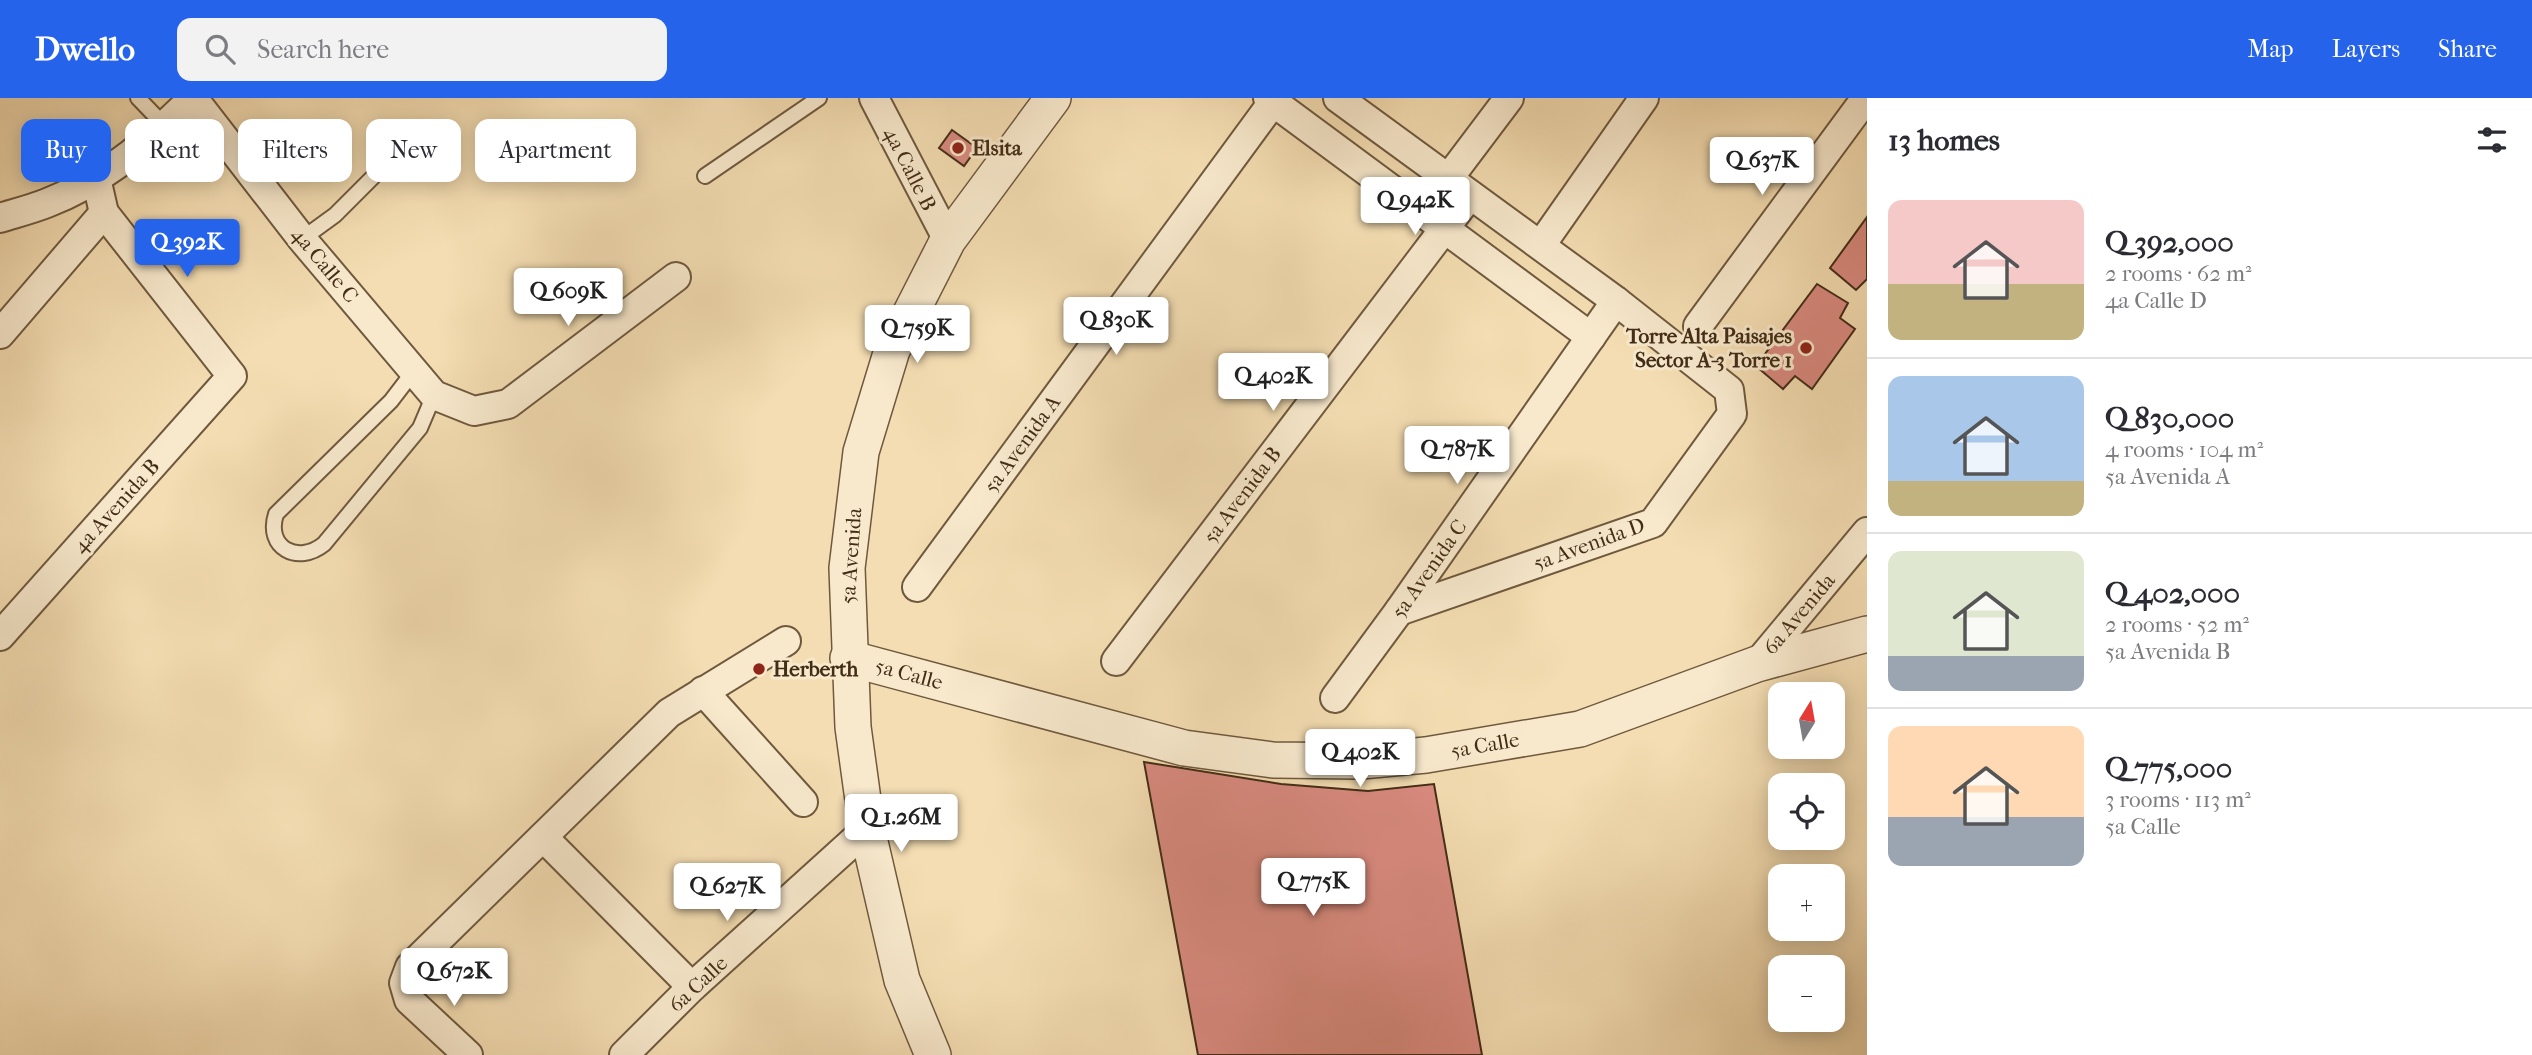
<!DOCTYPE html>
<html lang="en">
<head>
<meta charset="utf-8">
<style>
  body { margin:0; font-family:"IM FELL French Canon",serif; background:#f2f2f3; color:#2b2b33; height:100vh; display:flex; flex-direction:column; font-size:26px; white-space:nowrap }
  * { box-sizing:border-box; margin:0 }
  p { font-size:23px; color:#7c7c81 }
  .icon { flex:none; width:38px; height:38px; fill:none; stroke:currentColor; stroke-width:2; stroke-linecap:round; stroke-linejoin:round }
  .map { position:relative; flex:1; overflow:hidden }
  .details { display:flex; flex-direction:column; background:#fff; width:665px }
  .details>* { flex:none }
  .hud { position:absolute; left:21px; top:21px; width:665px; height:63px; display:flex; gap:14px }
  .needle { width:46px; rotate:11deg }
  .fabs { position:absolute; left:1768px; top:584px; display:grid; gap:14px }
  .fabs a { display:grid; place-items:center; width:77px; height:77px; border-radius:14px; background:#fff; box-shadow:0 4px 18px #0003; font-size:35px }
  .price { position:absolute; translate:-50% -60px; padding:0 16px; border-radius:7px; background:#fff; color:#222; font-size:23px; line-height:46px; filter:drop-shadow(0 2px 4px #0008) }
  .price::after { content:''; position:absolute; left:50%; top:42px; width:21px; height:16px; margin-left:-10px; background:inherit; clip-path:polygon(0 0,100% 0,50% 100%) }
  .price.on { background:#2563eb; color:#fff }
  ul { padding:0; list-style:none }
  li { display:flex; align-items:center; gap:21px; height:175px; padding:0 21px }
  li+li { border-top:2px solid #e1e1e2 }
  li span { display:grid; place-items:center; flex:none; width:196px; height:140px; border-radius:14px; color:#555 }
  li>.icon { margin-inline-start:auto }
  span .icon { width:84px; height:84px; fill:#fffc; stroke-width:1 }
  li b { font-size:30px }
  h2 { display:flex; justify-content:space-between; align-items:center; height:84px; padding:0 21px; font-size:30px }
  .chip { padding:0 24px; border-radius:14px; background:#fff; box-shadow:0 4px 18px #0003; font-size:24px; line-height:63px }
  .chip.on { background:#2563eb; color:#fff }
  header { display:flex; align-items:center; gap:42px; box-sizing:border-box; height:98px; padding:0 35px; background:#2563eb; color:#fff }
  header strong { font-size:33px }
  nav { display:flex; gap:38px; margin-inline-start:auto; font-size:24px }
  .search { width:490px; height:63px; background:#f2f2f3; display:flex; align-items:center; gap:18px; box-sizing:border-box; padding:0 24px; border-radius:14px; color:#7c7c81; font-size:26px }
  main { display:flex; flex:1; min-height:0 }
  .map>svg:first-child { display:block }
  .building { fill:#d98a7f; stroke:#432d17; stroke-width:2 }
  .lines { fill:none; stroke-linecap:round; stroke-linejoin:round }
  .service-casing { stroke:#6f593e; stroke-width:18 }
  .minor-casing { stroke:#6f593e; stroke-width:32 }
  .tertiary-casing { stroke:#6f593e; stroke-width:38 }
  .service { stroke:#f8e9cd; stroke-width:14 }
  .minor { stroke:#f8e9cd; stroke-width:28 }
  .tertiary { stroke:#f8e9cd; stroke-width:35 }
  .poi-dot { fill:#8f2418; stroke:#f8e9cd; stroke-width:2.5 }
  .labels { text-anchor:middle; stroke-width:6; stroke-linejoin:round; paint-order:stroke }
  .poi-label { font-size:21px; font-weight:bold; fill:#432d17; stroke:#f8e9cd; text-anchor:start }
  .street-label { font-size:21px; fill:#432d17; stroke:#f8e9cd }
</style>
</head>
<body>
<header>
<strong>Dwello</strong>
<div class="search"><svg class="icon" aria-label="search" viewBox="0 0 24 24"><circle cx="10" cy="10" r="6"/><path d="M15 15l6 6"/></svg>Search here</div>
<nav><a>Map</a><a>Layers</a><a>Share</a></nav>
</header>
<main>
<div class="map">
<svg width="1867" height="957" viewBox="0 0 1867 957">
  <rect width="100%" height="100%" fill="#f4ddb2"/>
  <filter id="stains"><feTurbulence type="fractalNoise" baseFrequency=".00286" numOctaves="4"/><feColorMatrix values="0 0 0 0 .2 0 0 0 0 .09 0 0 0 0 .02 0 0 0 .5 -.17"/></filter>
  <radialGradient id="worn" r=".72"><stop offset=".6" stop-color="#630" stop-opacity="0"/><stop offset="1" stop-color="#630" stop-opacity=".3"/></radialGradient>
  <!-- building -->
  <g class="building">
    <polygon points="952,32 977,50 964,68 939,50"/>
    <polygon points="1867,119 1867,181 1856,192 1830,170"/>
    <polygon points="1817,186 1848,205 1840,220 1855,231 1812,291 1795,278 1783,291 1756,268"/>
    <polygon points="1144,664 1281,686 1368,693 1434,686 1482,957 1198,957"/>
  </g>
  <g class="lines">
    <!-- service casing -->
    <g class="service-casing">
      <g id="service">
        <polyline points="138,0 165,28"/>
        <polyline points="705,78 819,0"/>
        <polyline points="302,141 335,117 413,39"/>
        <path d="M414 273 391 303 276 416C265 450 298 467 324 446L420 330 434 297"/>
      </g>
    </g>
    <!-- minor casing -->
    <g class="minor-casing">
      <g id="minor">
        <polyline points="193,0 302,141 434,297 474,313 508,306 676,179"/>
        <polyline points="874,0 948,142"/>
        <polyline points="1268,0 1591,239"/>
        <polyline points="1338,0 1616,203 1729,292 1732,316 1653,425 1399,513"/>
        <polyline points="1448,81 1509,0"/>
        <path d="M0 120C16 115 32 111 47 105 102 84 153 41 193 0"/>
        <polyline points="1541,147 1644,0"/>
        <polyline points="1698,228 1866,0"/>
        <polyline points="0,236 104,115"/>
        <polyline points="917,489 1276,0"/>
        <polyline points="0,538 232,278 104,115 96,80"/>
        <polyline points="1116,563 1470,97"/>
        <polyline points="1757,566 1867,434"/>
        <polyline points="703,593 803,704"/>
        <polyline points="1335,600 1399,513 1616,203"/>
        <polyline points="543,739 692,889"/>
        <polyline points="468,957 409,902 404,885 410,869 669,615 786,543"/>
        <polyline points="624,957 692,889 867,731"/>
      </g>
    </g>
    <!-- tertiary casing -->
    <g class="tertiary-casing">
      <g id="tertiary">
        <polyline points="848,560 1184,650 1273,662 1361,663 1426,657 1580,631 1757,566 1867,536"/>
        <polyline points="933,957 902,882 867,731 853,629 847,470 861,354 892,252 948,142 1053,0"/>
      </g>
    </g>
    <!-- service -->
    <use href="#service" class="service"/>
    <!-- minor -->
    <use href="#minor" class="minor"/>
    <!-- tertiary -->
    <use href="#tertiary" class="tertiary"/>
  </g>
  <!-- markers -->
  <g class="poi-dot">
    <circle cx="958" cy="50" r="7"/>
    <circle cx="1806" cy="250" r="7"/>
    <circle cx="759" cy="571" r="7"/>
  </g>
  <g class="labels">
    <!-- poi labels -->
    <g class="poi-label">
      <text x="972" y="57">Elsita</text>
      <text x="1792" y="245" text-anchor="end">Torre Alta Paisajes<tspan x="1792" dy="24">Sector A-3 Torre 1</tspan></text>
      <text x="773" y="578">Herberth</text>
    </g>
    <!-- street labels -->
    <g class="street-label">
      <text transform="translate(910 71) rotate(63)" y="7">4a Calle B</text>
      <text transform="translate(325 167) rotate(50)" y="7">4a Calle C</text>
      <text transform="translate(1022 346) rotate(-54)" y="7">5a Avenida A</text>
      <text transform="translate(1242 397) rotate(-53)" y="7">5a Avenida B</text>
      <text transform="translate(116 408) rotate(-48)" y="7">4a Avenida B</text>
      <text transform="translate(1589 446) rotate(-20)" y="7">5a Avenida D</text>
      <text transform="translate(851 458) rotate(-86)" y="7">5a Avenida</text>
      <text transform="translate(1429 471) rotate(-55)" y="7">5a Avenida C</text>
      <text transform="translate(1799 516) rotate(-50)" y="7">6a Avenida</text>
      <text transform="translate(909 576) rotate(15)" y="7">5a Calle</text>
      <text transform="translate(1485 647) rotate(-10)" y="7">5a Calle</text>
      <text transform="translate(698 886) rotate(-43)" y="7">6a Calle</text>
    </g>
  </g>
  <rect width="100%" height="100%" filter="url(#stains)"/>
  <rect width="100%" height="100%" fill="url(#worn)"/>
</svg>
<div class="fabs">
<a><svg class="needle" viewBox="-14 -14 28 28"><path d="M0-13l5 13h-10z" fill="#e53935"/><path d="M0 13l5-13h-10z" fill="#7c7c81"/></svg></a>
<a><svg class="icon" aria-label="locate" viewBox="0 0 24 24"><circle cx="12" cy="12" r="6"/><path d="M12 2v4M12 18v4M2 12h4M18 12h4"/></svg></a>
<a>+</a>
<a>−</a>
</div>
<b class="price" style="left:1762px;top:99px">Q 637K</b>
<b class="price" style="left:1415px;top:139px">Q 942K</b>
<b class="price on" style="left:187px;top:181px">Q 392K</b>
<b class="price" style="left:568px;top:230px">Q 609K</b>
<b class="price" style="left:1116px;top:259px">Q 830K</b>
<b class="price" style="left:917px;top:267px">Q 759K</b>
<b class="price" style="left:1273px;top:315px">Q 402K</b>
<b class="price" style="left:1457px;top:388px">Q 787K</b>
<b class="price" style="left:1360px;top:691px">Q 402K</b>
<b class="price" style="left:901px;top:756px">Q 1.26M</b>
<b class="price" style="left:1313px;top:820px">Q 775K</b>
<b class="price" style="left:727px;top:825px">Q 627K</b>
<b class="price" style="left:454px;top:910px">Q 672K</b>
<div class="hud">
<a class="chip on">Buy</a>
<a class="chip">Rent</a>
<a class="chip">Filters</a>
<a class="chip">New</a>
<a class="chip">Apartment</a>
</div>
</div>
<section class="details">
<h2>13 homes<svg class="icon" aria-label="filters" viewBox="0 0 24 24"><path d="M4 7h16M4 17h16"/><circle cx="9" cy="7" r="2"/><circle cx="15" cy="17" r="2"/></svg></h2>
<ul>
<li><span style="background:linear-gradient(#f6c9c9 60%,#c2b280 0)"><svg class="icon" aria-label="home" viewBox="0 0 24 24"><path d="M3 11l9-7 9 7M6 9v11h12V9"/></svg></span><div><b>Q 392,000</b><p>2 rooms · 62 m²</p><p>4a Calle D</p></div></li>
<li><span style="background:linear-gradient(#a9c7e8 75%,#c2b280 0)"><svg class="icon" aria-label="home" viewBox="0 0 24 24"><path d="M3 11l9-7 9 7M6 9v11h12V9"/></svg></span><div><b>Q 830,000</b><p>4 rooms · 104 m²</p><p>5a Avenida A</p></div></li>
<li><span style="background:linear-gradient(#dfe7d0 75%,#9aa5b1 0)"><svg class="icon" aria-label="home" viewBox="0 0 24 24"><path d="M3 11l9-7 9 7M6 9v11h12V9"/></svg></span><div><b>Q 402,000</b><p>2 rooms · 52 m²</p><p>5a Avenida B</p></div></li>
<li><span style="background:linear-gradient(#ffd9b3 65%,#9aa5b1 0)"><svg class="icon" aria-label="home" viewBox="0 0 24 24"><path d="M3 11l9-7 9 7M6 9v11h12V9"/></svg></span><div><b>Q 775,000</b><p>3 rooms · 113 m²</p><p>5a Calle</p></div></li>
</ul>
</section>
</main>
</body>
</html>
